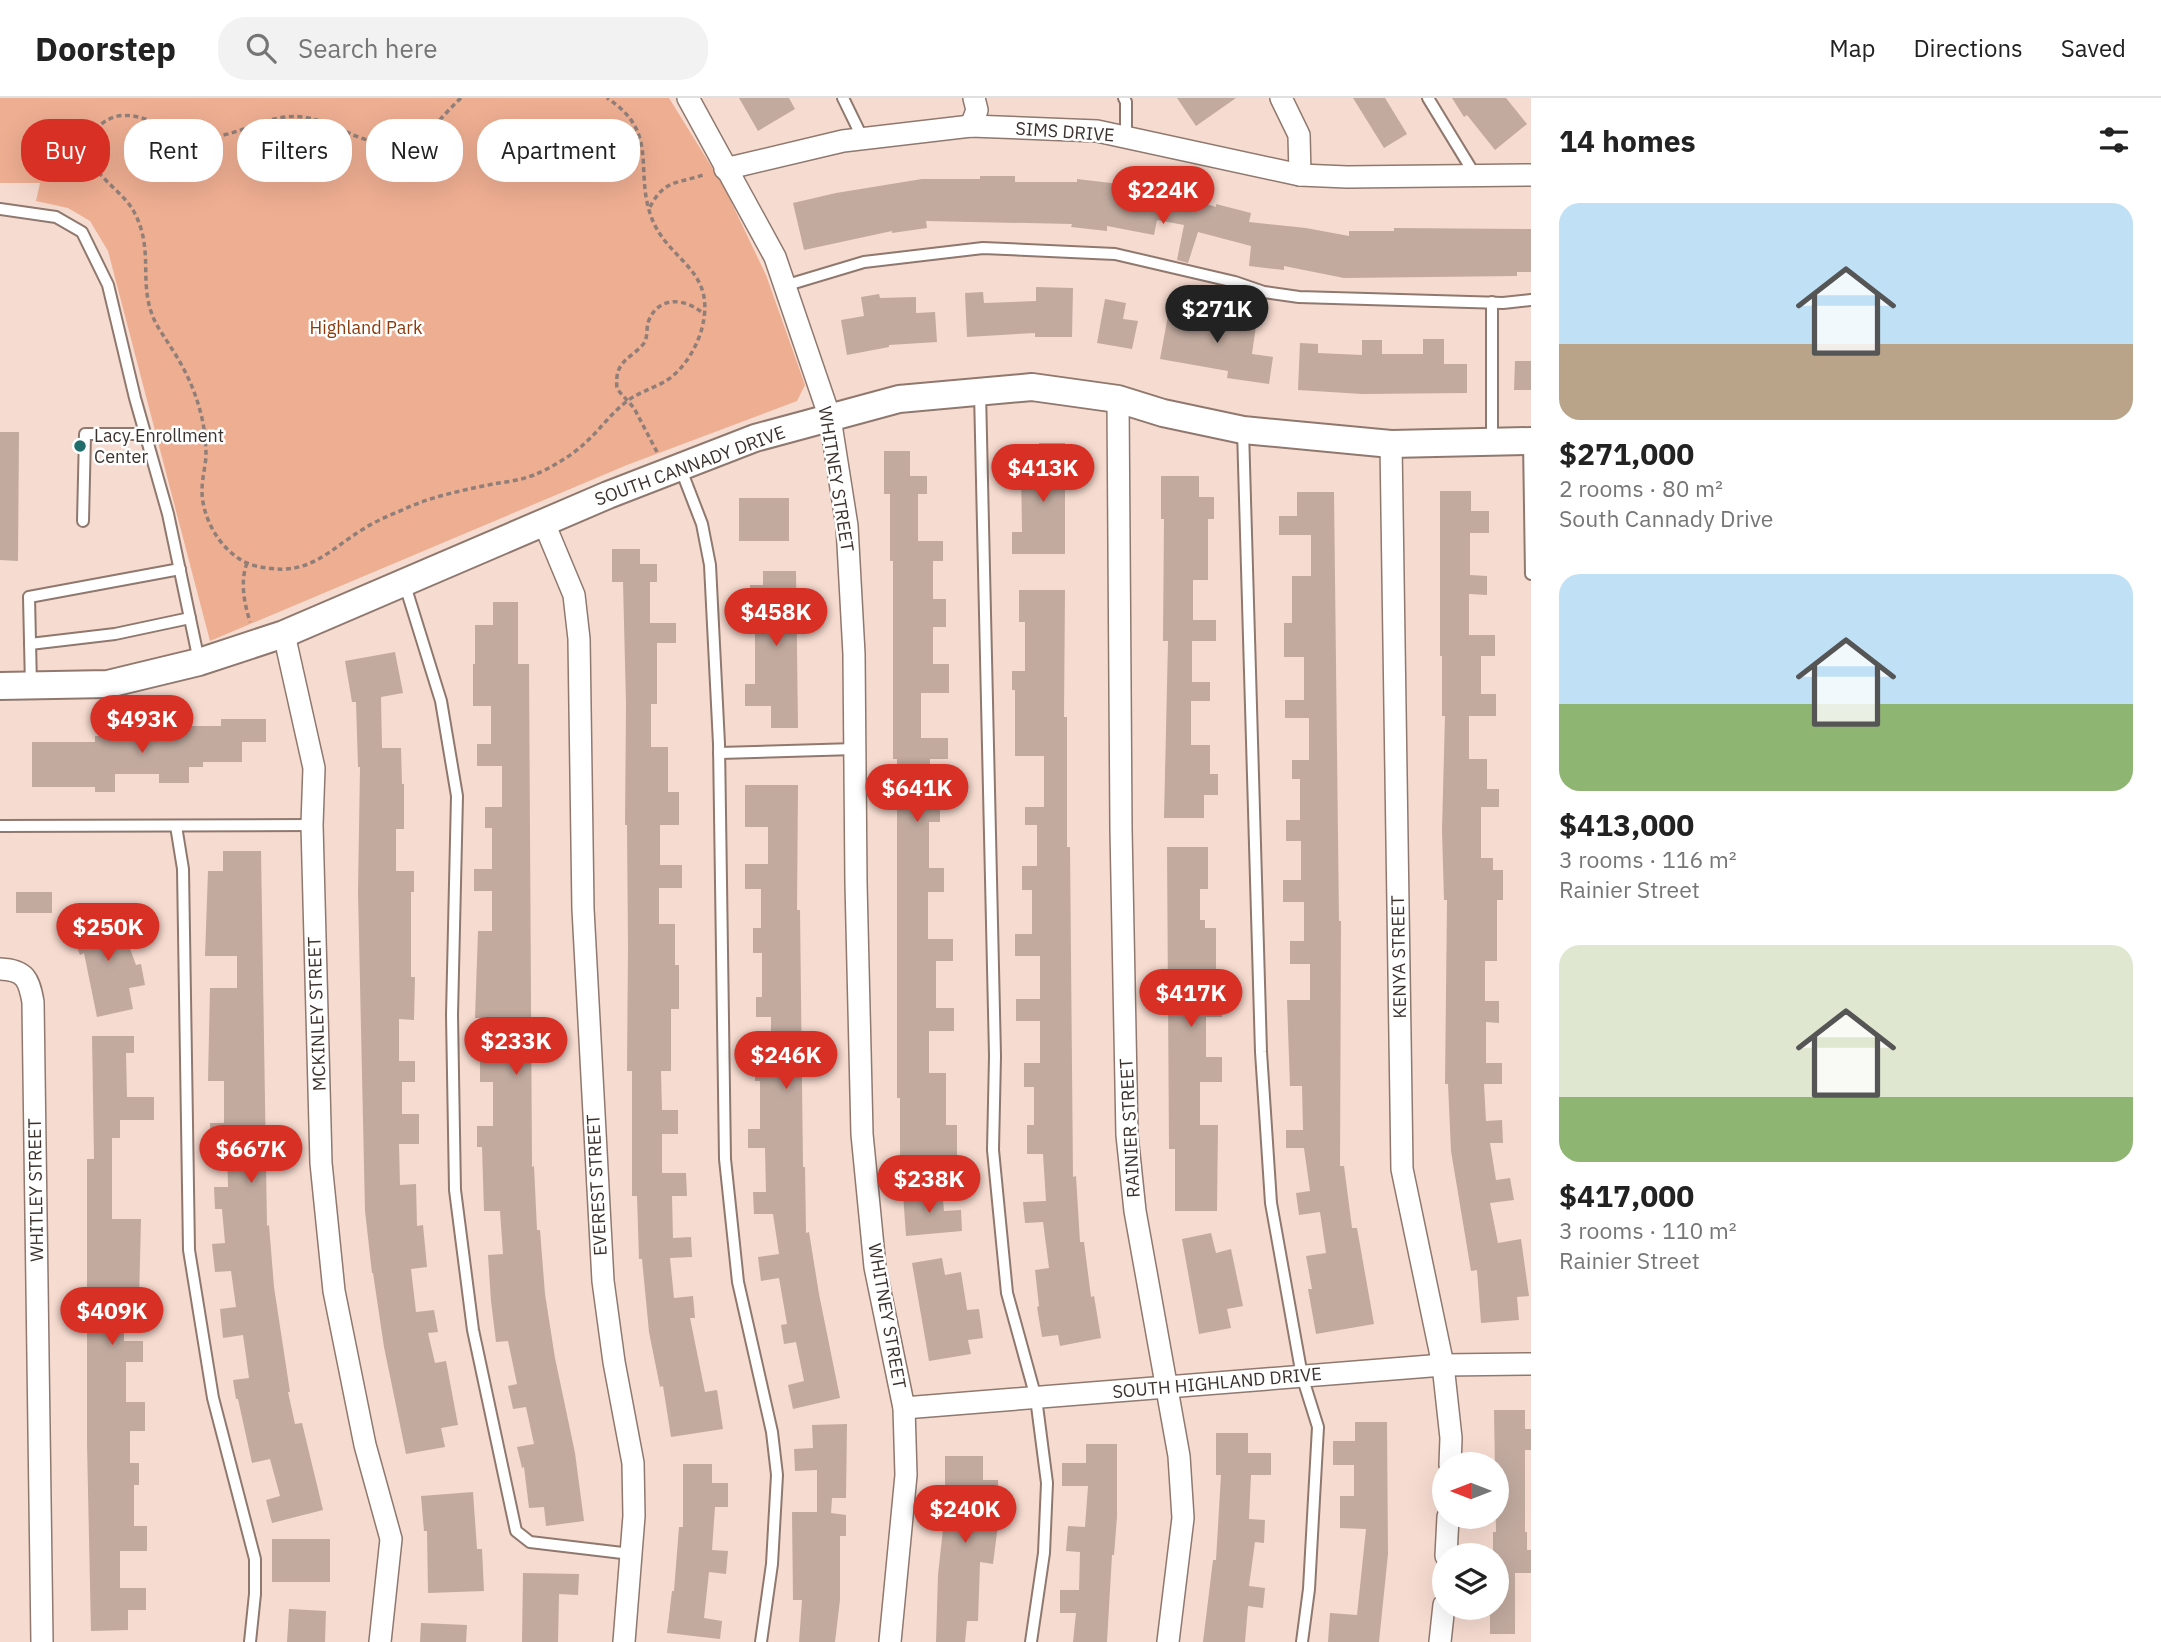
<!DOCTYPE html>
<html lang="en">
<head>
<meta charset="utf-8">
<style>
  body { margin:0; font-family:"IBM Plex Sans",sans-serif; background:#f2f2f2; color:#222; height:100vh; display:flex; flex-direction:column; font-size:26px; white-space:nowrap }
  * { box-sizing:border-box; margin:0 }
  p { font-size:23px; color:#767676 }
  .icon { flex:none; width:38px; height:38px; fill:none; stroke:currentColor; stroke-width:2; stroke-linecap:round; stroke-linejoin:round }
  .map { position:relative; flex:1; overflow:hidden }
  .panel { display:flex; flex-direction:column; background:#fff; width:630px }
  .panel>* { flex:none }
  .hud { position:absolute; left:21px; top:21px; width:665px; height:63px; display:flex; gap:14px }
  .needle { width:46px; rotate:270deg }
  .tools { position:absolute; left:1432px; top:1354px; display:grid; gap:14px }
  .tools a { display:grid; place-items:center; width:77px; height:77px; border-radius:50%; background:#fff; box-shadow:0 7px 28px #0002; font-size:35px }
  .price { position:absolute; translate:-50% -60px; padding:0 16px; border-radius:24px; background:#d93025; color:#fff; font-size:23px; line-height:46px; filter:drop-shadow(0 2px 4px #0008) }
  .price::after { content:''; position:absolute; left:50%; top:42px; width:21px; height:16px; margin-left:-10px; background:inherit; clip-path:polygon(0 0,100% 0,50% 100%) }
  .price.current { background:#222; color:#fff }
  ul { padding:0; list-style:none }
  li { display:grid; align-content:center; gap:14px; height:371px; padding:0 28px }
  li span { display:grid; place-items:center; height:217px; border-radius:21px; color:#555 }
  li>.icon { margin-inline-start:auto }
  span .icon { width:126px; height:126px; fill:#fffc; stroke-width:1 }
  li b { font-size:30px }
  h2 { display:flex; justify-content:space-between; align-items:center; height:84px; padding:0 28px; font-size:30px }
  .pill { padding:0 24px; border-radius:28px; background:#fff; box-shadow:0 7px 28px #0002; font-size:24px; line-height:63px }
  .pill.current { background:#d93025; color:#fff }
  header { display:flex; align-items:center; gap:42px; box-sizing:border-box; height:98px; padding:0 35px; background:#fff; border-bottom:2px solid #e0e0e0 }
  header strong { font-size:33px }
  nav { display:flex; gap:38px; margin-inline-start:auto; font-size:24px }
  .search { width:490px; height:63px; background:#f2f2f2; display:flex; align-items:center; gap:18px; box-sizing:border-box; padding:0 24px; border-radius:28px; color:#767676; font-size:26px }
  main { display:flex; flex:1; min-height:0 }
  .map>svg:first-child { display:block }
  .green { fill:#eeae92 }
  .building { fill:#c2aa9f }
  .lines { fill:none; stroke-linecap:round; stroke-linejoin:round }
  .service-casing { stroke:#90786e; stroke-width:14 }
  .minor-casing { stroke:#90786e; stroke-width:24 }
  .tertiary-casing { stroke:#90786e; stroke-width:30 }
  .path { stroke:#907f78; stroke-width:3.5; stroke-dasharray:5 3.5; stroke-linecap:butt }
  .service { stroke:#fff; stroke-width:10 }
  .minor { stroke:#fff; stroke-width:21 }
  .tertiary { stroke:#fff; stroke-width:26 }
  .poi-dot { fill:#216d6c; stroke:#fff; stroke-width:2.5 }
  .labels { text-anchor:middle; stroke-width:5; stroke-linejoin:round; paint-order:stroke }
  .street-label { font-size:18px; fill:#3c322e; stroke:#fff }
  .park-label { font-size:18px; fill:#8b3a0b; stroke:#fff }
  .poi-label { font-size:18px; fill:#3c322e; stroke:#fff; text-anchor:start }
</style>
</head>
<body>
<header>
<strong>Doorstep</strong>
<div class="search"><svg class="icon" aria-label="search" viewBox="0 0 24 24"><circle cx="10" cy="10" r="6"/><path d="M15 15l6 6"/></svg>Search here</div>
<nav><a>Map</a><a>Directions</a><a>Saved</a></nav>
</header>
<main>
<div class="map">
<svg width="1531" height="1544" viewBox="0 0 1531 1544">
  <rect width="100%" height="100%" fill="#f6dbd0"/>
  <!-- green -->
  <polygon class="green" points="0,0 669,0 724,89 766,177 805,287 797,303 627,367 210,543 108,153 90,123 68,110 36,103 40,85 0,85"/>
  <!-- building -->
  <g class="building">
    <polygon points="739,0 789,0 795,11 758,33"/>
    <polygon points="1177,0 1236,0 1196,28"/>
    <polygon points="1353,0 1385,0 1407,36 1384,50"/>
    <polygon points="1452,0 1506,0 1527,26 1495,52 1467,17 1464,19"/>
    <polygon points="980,78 1015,78 1015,84 1077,84 1077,81 1111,85 1173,98 1173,95 1216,109 1216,106 1251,115 1249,124 1306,130 1349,138 1349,133 1394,133 1394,130 1531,131 1531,174 1517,174 1517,178 1344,180 1284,168 1284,172 1249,168 1251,148 1198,134 1188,165 1177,162 1184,127 1157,122 1154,137 1107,128 1107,133 1071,129 1072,126 926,123 927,130 892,135 892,133 804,152 793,105 836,95 922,81 980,81"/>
    <polygon points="1036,189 1073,190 1072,239 1035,239 1035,235 967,239 965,195 983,194 984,205 1036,203"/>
    <polygon points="879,196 880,200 916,199 916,215 935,214 937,244 889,247 889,249 847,257 841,222 864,218 861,199"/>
    <polygon points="1105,201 1126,205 1123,221 1138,223 1132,251 1097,245"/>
    <polygon points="1237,211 1258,214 1252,256 1273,259 1269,286 1227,280 1228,273 1160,261 1169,212 1235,223"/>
    <polygon points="1423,241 1444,241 1444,266 1467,266 1467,295 1362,296 1298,292 1300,245 1318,246 1318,255 1362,257 1362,242 1382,242 1382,256 1423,256"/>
    <polygon points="1515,263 1531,263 1531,292 1514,292"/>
    <polygon points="0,334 19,334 18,463 0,462"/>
    <polygon points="1039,345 1065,345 1065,456 1012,456 1012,434 1022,434 1021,369 1039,369"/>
    <polygon points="884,353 910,353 910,378 927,378 927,396 918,396 918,443 943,443 943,463 933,463 933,501 946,501 946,529 933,529 933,566 949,566 949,595 921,595 921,640 948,640 948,661 930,661 930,706 940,706 940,724 929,724 929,770 944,770 944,794 928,794 928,841 953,841 953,863 936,863 936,910 954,910 954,933 929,933 929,975 946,975 946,1027 957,1027 957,1068 900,1068 900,1000 897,1000 897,661 893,661 893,463 890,463 890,396 884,396"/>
    <polygon points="1161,378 1199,378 1199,399 1214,399 1214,421 1208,421 1208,482 1193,482 1193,522 1216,522 1216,543 1192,543 1192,584 1210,584 1210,603 1191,603 1191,647 1210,647 1210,676 1218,676 1218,697 1204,697 1204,720 1164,720 1168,543 1163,543 1164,421 1161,421"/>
    <polygon points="1440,393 1471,393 1471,413 1489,413 1489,435 1470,435 1470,477 1487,478 1487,497 1469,496 1469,537 1495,537 1495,558 1481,558 1481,596 1496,596 1496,618 1469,618 1469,661 1487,661 1487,691 1499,691 1499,709 1481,709 1481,760 1493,760 1493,772 1503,772 1503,802 1497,802 1497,863 1485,863 1485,903 1499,903 1499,925 1486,924 1486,965 1502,965 1502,986 1484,986 1486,1023 1502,1022 1503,1045 1490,1045 1496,1082 1510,1080 1514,1102 1490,1105 1498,1145 1521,1141 1529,1198 1517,1199 1519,1222 1481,1225 1477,1172 1471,1173 1451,1053 1448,986 1445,986 1447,802 1444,802 1442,732 1445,618 1442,618 1442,558 1440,558"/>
    <polygon points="1297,394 1334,394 1339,823 1341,823 1340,1068 1344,1068 1352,1130 1357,1130 1374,1226 1316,1236 1308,1191 1312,1191 1306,1158 1326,1155 1320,1114 1299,1117 1296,1095 1310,1093 1304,1050 1286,1050 1286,1032 1303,1032 1302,988 1290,988 1287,902 1310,902 1310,866 1290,866 1290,843 1304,843 1304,804 1283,804 1283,782 1301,782 1301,743 1286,743 1286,722 1300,722 1300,681 1292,681 1292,662 1309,662 1309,620 1285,620 1285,602 1304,602 1304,559 1284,559 1284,525 1292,525 1292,478 1311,478 1311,437 1279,437 1279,418 1297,418"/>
    <rect x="739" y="400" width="50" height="43"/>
    <polygon points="612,451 640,451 640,466 657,466 657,484 650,484 650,525 676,525 676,545 657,545 657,606 651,606 651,649 668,649 668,694 679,694 679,727 660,727 660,767 682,767 682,790 659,790 659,826 675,826 675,867 679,867 679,911 671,911 671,973 661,973 662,1012 678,1012 678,1036 662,1036 662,1075 686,1075 687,1098 672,1098 673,1140 691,1139 692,1159 670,1160 674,1200 693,1198 695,1220 690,1220 705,1294 717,1292 723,1331 671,1339 663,1288 660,1289 649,1234 642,1161 639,1161 637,1098 632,1098 632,973 627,973 628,849 627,727 625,727 626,606 623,484 612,484"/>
    <polygon points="763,473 796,473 798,630 771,630 771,608 745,608 745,586 755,586 755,507 750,507 750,487 763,487"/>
    <polygon points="1019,492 1065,492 1064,619 1067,619 1067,749 1070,749 1073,1079 1076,1078 1080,1144 1084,1144 1091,1199 1094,1198 1101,1240 1060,1248 1058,1237 1042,1239 1037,1209 1039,1208 1035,1172 1049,1170 1043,1124 1025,1125 1023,1104 1046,1103 1043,1056 1027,1056 1027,1027 1034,1027 1034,989 1024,989 1024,965 1040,965 1040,923 1016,923 1016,901 1040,901 1040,858 1015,858 1015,836 1032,836 1032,792 1022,792 1022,768 1037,768 1037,727 1025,727 1025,709 1044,709 1044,658 1015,658 1015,592 1012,592 1012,573 1025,573 1025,524 1019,524"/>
    <polygon points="493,504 518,504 518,566 529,566 532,1069 534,1068 537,1132 540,1132 545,1196 555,1260 575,1355 584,1423 546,1428 544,1409 529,1410 524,1369 522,1370 517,1349 534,1346 526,1309 513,1311 508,1288 517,1286 508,1243 496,1244 491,1203 488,1157 503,1156 500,1113 484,1113 482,1049 477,1049 477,1028 493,1028 493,984 480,984 480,920 475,920 478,833 492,833 492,793 474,793 474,771 492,771 492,730 485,730 485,709 502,709 502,668 477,668 477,646 491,646 491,608 473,608 473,566 475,566 475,527 493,527"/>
    <polygon points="395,554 403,595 381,599 382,650 401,650 402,686 404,686 404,731 396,731 396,773 414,773 414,794 411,794 411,879 415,879 414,922 399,921 399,963 415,963 415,984 402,984 402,1016 419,1016 419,1046 399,1046 400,1087 416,1086 417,1128 423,1127 427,1169 411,1171 416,1214 434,1212 438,1234 428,1235 435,1265 446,1263 458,1327 441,1330 445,1349 406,1356 384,1249 373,1175 372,1175 365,1113 358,794 360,669 358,669 356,604 352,604 345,563"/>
    <polygon points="221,621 266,621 266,644 242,644 242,664 203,664 203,669 189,669 189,685 159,685 159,676 115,676 115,694 95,694 95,689 32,689 32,644 95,644 95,638 160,638 160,628 221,628"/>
    <polygon points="745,687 798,687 797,812 800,812 803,1069 805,1069 806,1135 809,1134 819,1196 840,1300 793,1311 788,1287 804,1283 796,1244 784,1246 781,1227 787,1226 779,1180 761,1183 758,1159 779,1156 773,1116 754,1116 753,1094 766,1094 765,1050 748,1050 748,1031 760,1031 760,983 755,983 755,960 771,960 771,919 756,919 756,899 762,899 762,855 753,855 753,830 761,830 761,791 745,791 745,766 768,766 768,729 745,729"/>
    <polygon points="1167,749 1208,749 1208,791 1200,791 1200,822 1205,822 1205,830 1216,830 1216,877 1222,877 1222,919 1206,919 1206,959 1222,959 1222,984 1200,984 1200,1027 1218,1027 1217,1113 1175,1113 1175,1051 1169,1051"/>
    <polygon points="223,753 261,753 267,1128 269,1127 274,1189 290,1294 288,1294 295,1326 302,1325 323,1412 272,1425 266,1402 280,1398 270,1361 252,1365 238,1301 236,1301 233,1282 249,1280 243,1237 223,1240 220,1211 236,1209 231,1173 215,1174 212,1146 225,1145 222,1111 215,1111 214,1089 228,1089 227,1047 210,1047 210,1025 224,1025 224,983 208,983 210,890 237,890 237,858 205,858 208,773 223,773"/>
    <rect x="16" y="794" width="36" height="21"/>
    <polygon points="116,812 136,867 141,866 145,887 129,890 133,911 97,919 84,855 80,857 69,830"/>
    <polygon points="92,938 134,938 134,955 126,955 127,999 154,999 154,1022 120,1022 120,1040 112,1040 112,1121 141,1121 139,1204 124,1204 124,1243 143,1243 143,1264 126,1264 126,1304 145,1304 145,1333 130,1333 130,1365 139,1365 139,1387 134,1387 134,1428 147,1428 147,1453 120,1453 120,1490 146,1490 146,1512 128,1512 128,1532 91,1533 87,1346 87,1061 94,1061"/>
    <polygon points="942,1093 944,1113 961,1112 962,1133 906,1138 903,1096"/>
    <polygon points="1211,1135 1216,1155 1231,1151 1243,1208 1227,1211 1231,1230 1199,1236 1182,1141"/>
    <polygon points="942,1160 945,1177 961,1174 967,1212 979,1211 983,1240 968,1242 971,1256 929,1263 912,1165"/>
    <polygon points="1494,1312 1525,1312 1525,1331 1531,1331 1531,1352 1525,1352 1525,1434 1527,1434 1527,1452 1531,1452 1531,1475 1515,1475 1515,1536 1490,1536 1490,1510 1496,1510 1496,1458 1493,1458 1493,1434 1496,1434"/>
    <polygon points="1355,1324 1387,1324 1388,1456 1379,1544 1328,1544 1330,1515 1357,1517 1366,1431 1340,1430 1340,1398 1354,1398 1354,1367 1333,1367 1333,1343 1355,1343"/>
    <polygon points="847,1326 846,1400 832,1400 831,1415 846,1417 846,1438 840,1438 840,1502 835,1544 799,1544 802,1502 793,1502 792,1414 817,1414 817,1372 795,1373 794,1351 813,1350 812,1327"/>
    <polygon points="1216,1335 1248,1335 1248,1355 1271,1355 1271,1377 1251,1377 1249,1421 1265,1422 1264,1445 1255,1444 1249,1488 1265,1490 1263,1510 1248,1508 1245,1544 1203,1544 1213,1462 1216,1462 1221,1377 1216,1377"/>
    <polygon points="1086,1346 1117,1346 1117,1419 1114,1457 1112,1457 1107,1544 1073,1544 1076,1515 1060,1515 1060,1492 1079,1492 1080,1454 1066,1453 1068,1428 1085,1429 1088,1388 1062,1388 1062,1365 1086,1365"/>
    <polygon points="945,1358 983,1358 983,1382 998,1382 999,1419 993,1466 980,1464 978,1523 967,1523 965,1544 936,1544 938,1477 943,1431 949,1432 953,1400 945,1400"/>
    <polygon points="683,1366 712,1366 712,1385 728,1385 728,1409 715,1409 712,1452 728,1453 726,1476 709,1474 704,1520 722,1523 720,1541 667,1535 672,1493 674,1493 679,1429 683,1429"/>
    <polygon points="473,1394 477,1451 482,1451 484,1493 428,1495 427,1433 424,1433 421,1398"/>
    <rect x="272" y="1441" width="58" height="43"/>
    <polygon points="523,1475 579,1476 578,1497 559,1496 558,1544 522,1544"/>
    <polygon points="289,1511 326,1513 325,1544 287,1544"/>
    <polygon points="421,1525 467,1527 466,1544 420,1544"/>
  </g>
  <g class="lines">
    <!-- service casing -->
    <g class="service-casing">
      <g id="service">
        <polyline points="843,0 863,41"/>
        <polyline points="1124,0 1126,4 1126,39"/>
        <polyline points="1428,0 1475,77"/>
        <polyline points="0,111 56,119 82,134 108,187 135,300 168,416 199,563"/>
        <polyline points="784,188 864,164 983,150 1115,156 1235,184 1264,194 1299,199 1503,205 1531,202"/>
        <polyline points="980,294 995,958 993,1052 1007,1195 1036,1300 1047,1385 1044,1455 1031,1544"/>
        <polyline points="1243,332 1261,954 1271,1105 1302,1278 1318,1329 1309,1491 1302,1544"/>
        <polyline points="1529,343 1531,476"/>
        <polyline points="1492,344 1492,204"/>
        <polyline points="680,369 702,426 710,467 719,646 725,1061 738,1184 772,1334 777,1377 772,1466 761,1544"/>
        <polyline points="83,423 85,336 146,336"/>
        <polyline points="404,484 441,603 457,698 452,917 455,1092 473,1232 516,1433 530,1444 631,1456"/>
        <polyline points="30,546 115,536 190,520"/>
        <polyline points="31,588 29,499 180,471"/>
        <polyline points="719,655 855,651"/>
        <polyline points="0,728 312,727"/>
        <polyline points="176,728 183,771 189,1152 213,1300 255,1461 255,1496 250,1544"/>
      </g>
    </g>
    <!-- minor casing -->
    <g class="minor-casing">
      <g id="minor">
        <polyline points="688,0 775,159 830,320 847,428 854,556 856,785 862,1036 875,1169 904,1310 906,1377 890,1544"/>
        <polyline points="1281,0 1299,37 1300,77"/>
        <polyline points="971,28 977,12 974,0"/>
        <polyline points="725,71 843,43 971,28 1097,33 1300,77 1347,79 1531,77"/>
        <polyline points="1118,301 1121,731 1127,1037 1135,1113 1179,1358 1183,1420 1168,1544"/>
        <polyline points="1391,346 1402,1071 1443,1267 1451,1340 1450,1367"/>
        <polyline points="544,425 574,497 579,541 583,811 603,1183 614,1264 633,1365 634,1418 624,1544"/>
        <polyline points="284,536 314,670 312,727 321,1065 334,1193 365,1347 391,1441 380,1544"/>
        <path d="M0 871C25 872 29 881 33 904L42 1544"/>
        <polyline points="904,1310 1443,1267 1531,1266"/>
        <polyline points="1446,1458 1448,1419"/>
        <polyline points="1440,1544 1444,1507"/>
      </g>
    </g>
    <!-- tertiary casing -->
    <g class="tertiary-casing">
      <polyline id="tertiary" points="0,588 108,586 199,564 284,536 608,397 755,340 899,301 1032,289 1118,301 1163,315 1243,332 1391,346 1531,343"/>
    </g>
    <!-- path -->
    <g class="path">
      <path d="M461 0C442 17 435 33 409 41 364 55 342 24 303 19 264 14 235 44 197 38 162 34 128 0 98 29 69 66 117 85 133 112 155 151 138 182 153 219 157 229 164 238 170 248 182 266 193 287 199 309 204 325 206 342 206 359 205 370 202 381 202 393 202 419 219 450 243 463 250 467 259 469 267 470 311 477 330 451 365 430 379 421 396 415 411 408 438 397 464 392 493 386 506 384 521 382 534 377 551 370 571 358 584 346 599 333 610 316 626 304 637 295 651 291 664 284 682 274 697 250 702 230 717 171 669 164 652 121 633 72 661 35 607 0"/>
      <path d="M650 109C665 80 679 86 706 76"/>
      <path d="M657 354 634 310 617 291C614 261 631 262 645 244 648 236 646 229 649 222 660 196 688 201 705 217"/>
      <path d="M247 465C240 484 244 504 250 524"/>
    </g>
    <!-- service -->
    <use href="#service" class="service"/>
    <!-- minor -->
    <use href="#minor" class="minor"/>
    <!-- tertiary -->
    <use href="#tertiary" class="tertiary"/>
  </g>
  <!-- markers -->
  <circle class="poi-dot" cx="80" cy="348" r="7"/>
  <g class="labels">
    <!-- street labels -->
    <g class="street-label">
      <text transform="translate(1065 34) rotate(4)" y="6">SIMS DRIVE</text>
      <text transform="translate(690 368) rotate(-20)" y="6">SOUTH CANNADY DRIVE</text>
      <text transform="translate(836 381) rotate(81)" y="6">WHITNEY STREET</text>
      <text transform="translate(1399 859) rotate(-91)" y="6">KENYA STREET</text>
      <text transform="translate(317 916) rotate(-92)" y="6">MCKINLEY STREET</text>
      <text transform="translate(1130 1030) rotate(-93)" y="6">RAINIER STREET</text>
      <text transform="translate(597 1087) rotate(-93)" y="6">EVEREST STREET</text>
      <text transform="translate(36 1092) rotate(-91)" y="6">WHITLEY STREET</text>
      <text transform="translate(887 1218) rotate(80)" y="6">WHITNEY STREET</text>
      <text transform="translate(1217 1285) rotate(-5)" y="6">SOUTH HIGHLAND DRIVE</text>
    </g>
    <!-- park labels -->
    <g class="park-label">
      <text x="366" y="236">Highland Park</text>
    </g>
    <!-- poi labels -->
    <g class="poi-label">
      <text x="94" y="344">Lacy Enrollment<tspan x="94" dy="21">Center</tspan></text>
    </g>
  </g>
</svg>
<div class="tools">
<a><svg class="needle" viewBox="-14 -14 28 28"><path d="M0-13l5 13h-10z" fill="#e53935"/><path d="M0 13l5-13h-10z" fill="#767676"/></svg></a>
<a><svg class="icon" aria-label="layers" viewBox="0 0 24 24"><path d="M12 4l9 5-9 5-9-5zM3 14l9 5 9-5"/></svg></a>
</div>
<b class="price" style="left:1163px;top:128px">$224K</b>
<b class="price current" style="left:1217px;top:247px">$271K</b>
<b class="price" style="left:1043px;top:406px">$413K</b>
<b class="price" style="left:776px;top:550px">$458K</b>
<b class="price" style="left:142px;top:657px">$493K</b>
<b class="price" style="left:917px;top:726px">$641K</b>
<b class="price" style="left:108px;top:865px">$250K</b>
<b class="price" style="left:1191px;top:931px">$417K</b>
<b class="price" style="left:516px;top:979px">$233K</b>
<b class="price" style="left:786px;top:993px">$246K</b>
<b class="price" style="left:251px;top:1087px">$667K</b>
<b class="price" style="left:929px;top:1117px">$238K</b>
<b class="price" style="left:112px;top:1249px">$409K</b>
<b class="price" style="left:965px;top:1447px">$240K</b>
<div class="hud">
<a class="pill current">Buy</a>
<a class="pill">Rent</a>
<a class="pill">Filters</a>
<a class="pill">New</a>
<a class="pill">Apartment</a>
</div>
</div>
<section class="panel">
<h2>14 homes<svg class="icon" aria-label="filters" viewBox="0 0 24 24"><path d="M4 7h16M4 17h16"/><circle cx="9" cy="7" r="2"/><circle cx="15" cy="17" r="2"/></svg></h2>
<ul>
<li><span style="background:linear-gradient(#bfe0f5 65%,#b9a48a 0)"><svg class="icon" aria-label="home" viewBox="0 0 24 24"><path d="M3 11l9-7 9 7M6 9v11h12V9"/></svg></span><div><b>$271,000</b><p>2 rooms · 80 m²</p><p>South Cannady Drive</p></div></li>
<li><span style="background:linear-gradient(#bfe0f5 60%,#8fb573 0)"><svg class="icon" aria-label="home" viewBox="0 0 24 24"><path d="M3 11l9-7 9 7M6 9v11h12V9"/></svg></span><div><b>$413,000</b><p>3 rooms · 116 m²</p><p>Rainier Street</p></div></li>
<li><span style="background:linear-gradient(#dfe7d0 70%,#8fb573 0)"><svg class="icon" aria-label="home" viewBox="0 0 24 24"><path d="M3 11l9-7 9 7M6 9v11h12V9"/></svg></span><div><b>$417,000</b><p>3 rooms · 110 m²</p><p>Rainier Street</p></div></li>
</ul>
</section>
</main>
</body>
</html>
